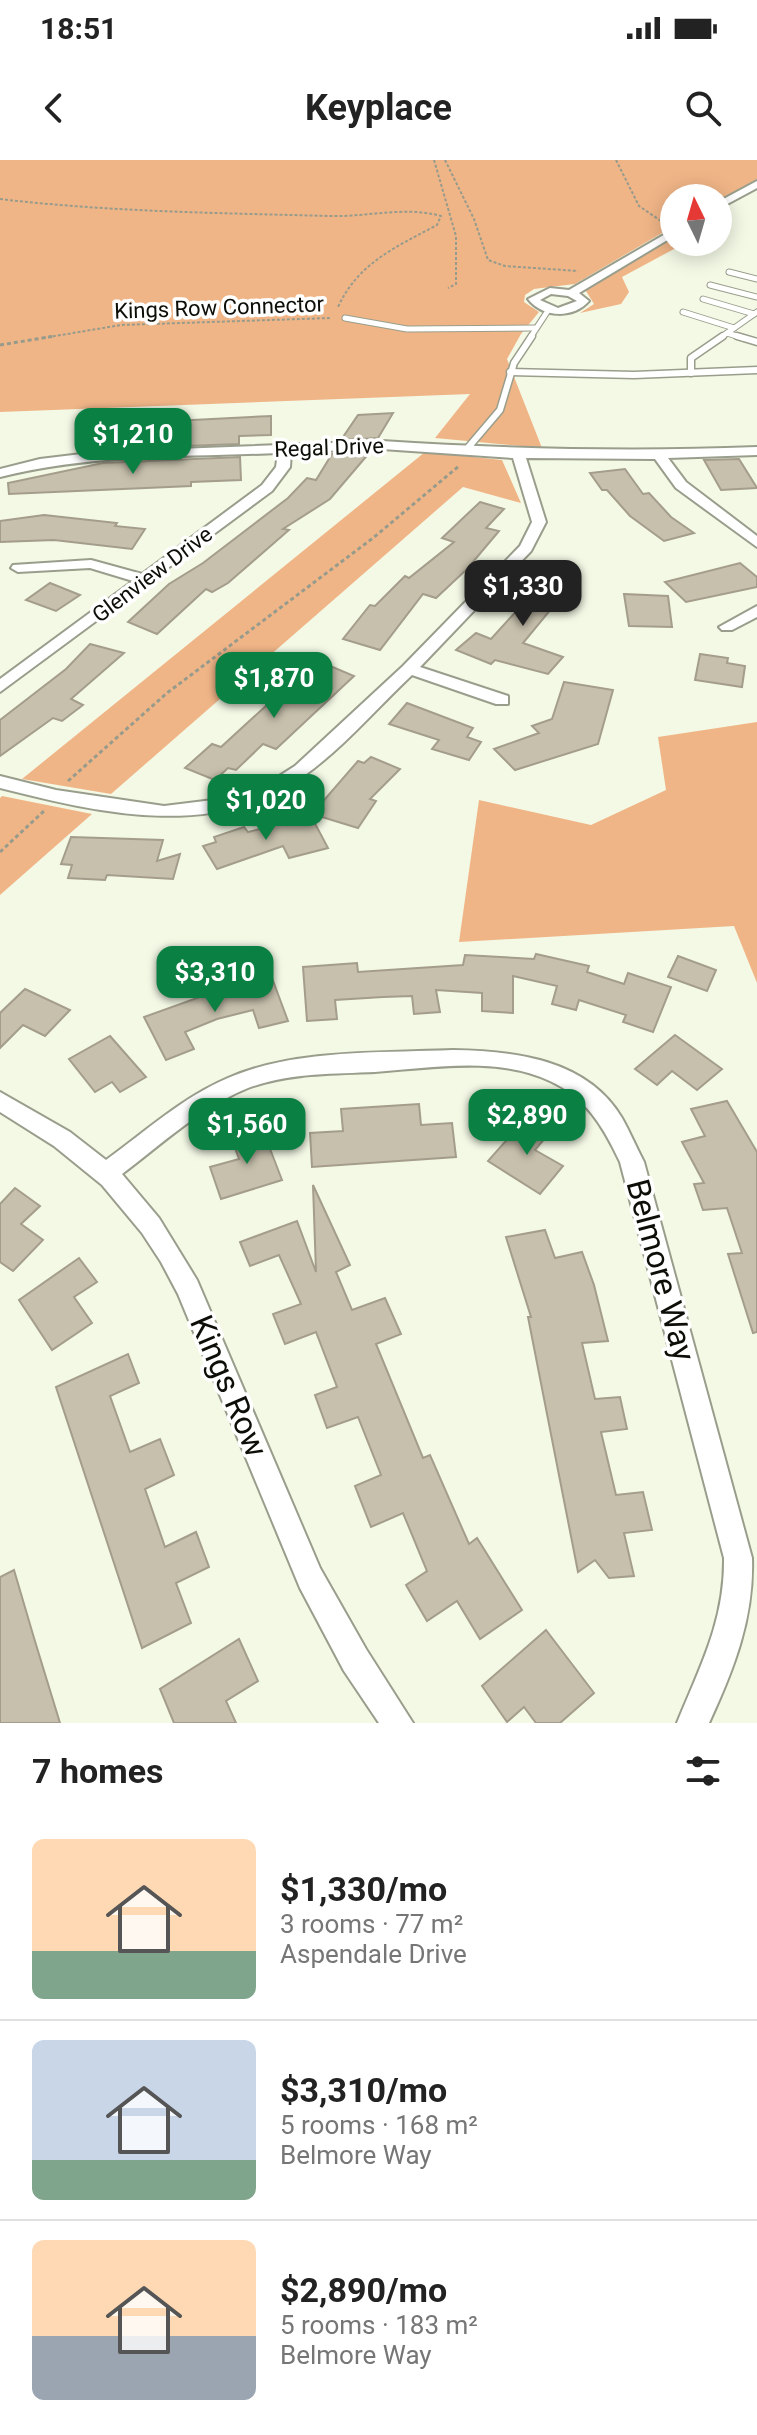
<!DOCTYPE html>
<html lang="en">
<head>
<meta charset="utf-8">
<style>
  body { margin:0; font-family:Roboto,sans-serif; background:#f6f6f6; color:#222; height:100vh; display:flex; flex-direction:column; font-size:30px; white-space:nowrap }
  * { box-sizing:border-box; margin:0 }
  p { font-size:26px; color:#767676 }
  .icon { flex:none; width:44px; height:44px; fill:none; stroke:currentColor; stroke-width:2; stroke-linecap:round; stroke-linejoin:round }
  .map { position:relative; height:1563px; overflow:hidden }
  .sheet { display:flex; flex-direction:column; background:#fff; flex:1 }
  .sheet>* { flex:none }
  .needle { width:52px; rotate:355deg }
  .fabs { position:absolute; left:660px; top:24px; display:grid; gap:16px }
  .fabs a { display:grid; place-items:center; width:72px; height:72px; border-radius:50%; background:#fff; box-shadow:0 4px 20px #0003; font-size:40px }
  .price { position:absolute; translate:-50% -68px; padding:0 18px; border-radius:16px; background:#0b8043; color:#fff; font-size:26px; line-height:52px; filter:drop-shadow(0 2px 4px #0008) }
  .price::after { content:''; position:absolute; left:50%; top:48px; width:24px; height:18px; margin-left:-12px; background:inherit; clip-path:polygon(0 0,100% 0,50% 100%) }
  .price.active { background:#222; color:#fff }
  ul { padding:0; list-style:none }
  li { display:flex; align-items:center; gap:24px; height:200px; padding:0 32px }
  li+li { border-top:2px solid #e0e0e0 }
  li span { display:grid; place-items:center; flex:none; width:224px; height:160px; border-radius:12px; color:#555 }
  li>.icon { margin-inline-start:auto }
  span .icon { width:96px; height:96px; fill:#fffc; stroke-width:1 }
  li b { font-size:34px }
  h2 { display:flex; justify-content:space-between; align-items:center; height:96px; padding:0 32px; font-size:34px }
  .status { display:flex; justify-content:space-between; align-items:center; height:56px; padding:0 40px; background:#fff; direction:ltr }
  .status svg { height:22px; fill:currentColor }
  header { display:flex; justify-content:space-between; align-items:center; height:104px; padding:0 32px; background:#fff; font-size:36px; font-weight:700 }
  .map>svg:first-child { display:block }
  .green { fill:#f0b587 }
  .building { fill:#c7c0ad; stroke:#a49d8b; stroke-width:2 }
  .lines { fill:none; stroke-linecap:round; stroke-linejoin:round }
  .service-far1-casing { stroke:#999e8c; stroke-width:7 }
  .service-casing { stroke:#999e8c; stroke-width:9 }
  .minor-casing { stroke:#999e8c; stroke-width:4 }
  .path-far1 { stroke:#979b8c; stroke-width:2; stroke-dasharray:3 2; stroke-linecap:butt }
  .path { stroke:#979b8c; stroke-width:3; stroke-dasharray:4 3; stroke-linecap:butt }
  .service-far1 { stroke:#fff; stroke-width:5 }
  .service { stroke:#fff; stroke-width:6 }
  .minor { fill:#fff; fill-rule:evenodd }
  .labels { text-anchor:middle; stroke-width:7; stroke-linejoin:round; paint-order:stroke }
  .far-street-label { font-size:22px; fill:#0d0e08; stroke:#fff }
  .near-street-label { font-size:32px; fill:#0d0e08; stroke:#fff }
</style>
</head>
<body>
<div class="status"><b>18:51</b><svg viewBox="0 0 49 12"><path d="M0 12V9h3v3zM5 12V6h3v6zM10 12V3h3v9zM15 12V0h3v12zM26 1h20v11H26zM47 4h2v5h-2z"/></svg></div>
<header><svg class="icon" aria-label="back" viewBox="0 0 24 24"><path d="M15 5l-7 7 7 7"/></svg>Keyplace<svg class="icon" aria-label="search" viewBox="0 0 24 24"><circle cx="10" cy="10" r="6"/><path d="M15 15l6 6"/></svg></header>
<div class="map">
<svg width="757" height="1563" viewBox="0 0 757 1563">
  <rect width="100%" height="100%" fill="#f3f9e5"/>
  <!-- green -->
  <g class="green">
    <polygon points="0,0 757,0 757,19 718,41 718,38 674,38 674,66 575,124 534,129 525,135 524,142 539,152 521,174 507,199 542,288 435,278 470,234 0,252"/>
    <polygon points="674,77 674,82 687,82 622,117 629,132 621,144 580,153 594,144 586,131 588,128"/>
    <polygon points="425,292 502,300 521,343 463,327 111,634 22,619"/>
    <polygon points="757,562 757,823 734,766 459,782 479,640 591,665 666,630 658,577"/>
    <polygon points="2,636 92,654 0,735 0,638"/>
  </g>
  <!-- building -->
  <g class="building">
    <polygon points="393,253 378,278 341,280 358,255"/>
    <polygon points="271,256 271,275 239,276 239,284 157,287 154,262"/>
    <polygon points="370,292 330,339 283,369 289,370 228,423 212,432 206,429 157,474 128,462 169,424 203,403 288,338 307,318 316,320 332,294"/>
    <polygon points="240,297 241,320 191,322 191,326 9,334 8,323 103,303"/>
    <polygon points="739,299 757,328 721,330 704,300"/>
    <polygon points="625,309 643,334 649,333 671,357 694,373 664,381 630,356 607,330 602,330 590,313"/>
    <polygon points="480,342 504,349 486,368 499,371 467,409 436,438 423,434 380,490 343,479 370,445 375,446 405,416 409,418 454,382 442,378"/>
    <polygon points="44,355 117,363 115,366 145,369 132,389 54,380 0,382 0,361"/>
    <polygon points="740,403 757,417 757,427 686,442 665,422"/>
    <polygon points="544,410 575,420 523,483 563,497 548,514 495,500 491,504 456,490 476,473 491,479 521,446 512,443"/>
    <polygon points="50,423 80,435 56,451 26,440"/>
    <polygon points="624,434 668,436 672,467 629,466"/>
    <polygon points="90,484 124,493 71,539 83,545 62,561 53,558 0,596 0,560 66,509"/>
    <polygon points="700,494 728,498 727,503 745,506 742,527 695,520"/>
    <polygon points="316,500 354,516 276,589 263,584 236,610 228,608 215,620 185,608 212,584 221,587"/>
    <polygon points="564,522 613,530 598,584 515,610 494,589 539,573 532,566 552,559"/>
    <polygon points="407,543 473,568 467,577 481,582 469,600 432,589 439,580 389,564"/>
    <polygon points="371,597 400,609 370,639 376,641 358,668 312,654 358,601 364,603"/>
    <polygon points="311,656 328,688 289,698 283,686 217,709 203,686 216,682 214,677 244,667 248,672"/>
    <polygon points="71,677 163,680 157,701 180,694 173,719 107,715 105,720 68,718 72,705 61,704"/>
    <polygon points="536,794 589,806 587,812 624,824 628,813 671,827 653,872 623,862 626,855 579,840 576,850 552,844 557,826 513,816 513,853 482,851 482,833 436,830 440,852 414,854 412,836 383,837 335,840 337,859 307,861 303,807 357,803 358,812 463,805 465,795 534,799"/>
    <polygon points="678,796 716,810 707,831 668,817"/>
    <polygon points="272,818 288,861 259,868 253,850 217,859 185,872 194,889 166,900 144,857 211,833"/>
    <polygon points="25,829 70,850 45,876 23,865 0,888 0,853"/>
    <polygon points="675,875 722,909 697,930 672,911 657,925 635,909"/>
    <polygon points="110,876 146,917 120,932 112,922 95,932 69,899"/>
    <polygon points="727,941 757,992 757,1172 753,1173 728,1094 742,1093 727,1048 703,1050 694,1024 704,1023 682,982 705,976 691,949"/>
    <polygon points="419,944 421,965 452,963 456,997 312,1007 310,973 343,971 341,949"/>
    <polygon points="527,957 551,971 535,990 563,1006 540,1034 488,1001"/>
    <polygon points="262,968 282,1020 221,1039 210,1007 239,999 231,977"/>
    <polygon points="313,1025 350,1105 336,1112 352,1150 385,1138 401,1174 376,1184 423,1298 430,1295 469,1384 477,1378 522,1450 480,1479 457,1441 427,1461 406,1425 427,1411 403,1353 371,1367 355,1326 381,1315 358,1257 327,1268 315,1235 337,1227 316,1172 285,1184 273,1154 301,1144 279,1095 250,1106 240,1082 297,1061 316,1112"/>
    <polygon points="15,1028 40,1046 21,1064 43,1080 13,1111 0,1102 0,1044"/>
    <polygon points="545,1070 555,1098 582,1092 594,1125 608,1181 582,1183 595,1239 620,1237 627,1269 601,1272 616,1335 643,1332 652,1370 624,1373 634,1416 609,1418 595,1400 578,1412 528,1157 531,1157 506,1077"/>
    <polygon points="79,1098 97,1122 74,1137 92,1163 52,1190 19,1140"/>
    <polygon points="128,1194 139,1223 110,1236 130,1292 160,1279 174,1315 145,1329 165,1387 196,1372 209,1407 176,1423 191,1463 142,1488 56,1227"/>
    <polygon points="14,1410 34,1478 60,1563 0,1563 0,1417"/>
    <polygon points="546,1470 594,1533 560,1563 536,1563 524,1547 507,1562 482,1526"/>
    <polygon points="239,1479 258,1521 226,1541 236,1563 174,1563 160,1529"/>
  </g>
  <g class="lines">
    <!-- service-far1 casing -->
    <g class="service-far1-casing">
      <g id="service-far1">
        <polyline points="729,112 757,119"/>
        <polyline points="710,125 757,137"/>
        <polyline points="703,139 754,154"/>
        <polyline points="683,152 734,168"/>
        <polyline points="345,158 407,169 535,168"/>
        <polyline points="727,173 743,178"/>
        <polyline points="530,178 549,149"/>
        <polyline points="720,178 757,152"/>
      </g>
    </g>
    <!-- service casing -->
    <g class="service-casing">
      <g id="service">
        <polyline points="737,176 757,182"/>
        <polyline points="510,212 634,215 757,210"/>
        <polyline points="691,213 691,198 723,176"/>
        <polyline points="466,290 500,250 514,203 532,176"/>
      </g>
    </g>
    <!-- minor casing -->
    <g class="minor-casing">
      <g id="minor">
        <polygon points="757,21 757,28 718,49 718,42"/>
        <path d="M674 69V76L579 133 589 141C573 159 543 158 528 139L550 128 569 130ZM551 134 568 136 577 141 558 148 540 140Z"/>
        <path d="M382 281C508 289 631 292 757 287V295L668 298 686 322 757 376V387L676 328 655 299 526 298 546 362 531 391 420 507 508 536V544H496L412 515C377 548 344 587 305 615 215 681 99 653 0 628V616L56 630 164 646 221 639 273 620 295 606 403 506 520 386 532 362 513 298 382 289 291 292 290 307 272 331 0 532V519L133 421 90 408 18 412 11 408 13 405 91 400 142 414 262 325 276 307 278 293C185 297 91 294 0 317V309L40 299 98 292Z"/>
        <polygon points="757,446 757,457 732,470 722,470 719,467"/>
        <path d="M453 890C515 891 587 899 622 958 630 972 636 987 644 1002L752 1398C754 1458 734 1509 709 1563H677C700 1507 725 1460 724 1398L620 1002C604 968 586 937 550 921 498 896 431 908 375 912 333 914 288 913 248 928 201 947 162 984 122 1014L159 1058 197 1120 320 1408 366 1489 413 1563H379L344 1511 300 1428 178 1134 161 1102 142 1073 102 1025 54 986 0 952V932L70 972 106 1000C146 971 183 937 228 918 294 889 382 893 453 890Z"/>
      </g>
    </g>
    <!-- path-far1 -->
    <g class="path-far1">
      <polyline points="434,0 456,76 456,124 448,128"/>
      <polyline points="445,0 474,59 488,100 505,106 578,111"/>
      <polyline points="616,0 639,46 664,63"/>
      <path d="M0 39C110 52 221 53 331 56 368 57 405 46 441 56L437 65C396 87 358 103 338 147"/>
      <polyline points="43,178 121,165 331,158"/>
    </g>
    <!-- path -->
    <g class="path">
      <polyline points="0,185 55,176"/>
      <polyline points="68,621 167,533 373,378 459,306"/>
      <polyline points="0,692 45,650"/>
    </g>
    <!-- service-far1 -->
    <use href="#service-far1" class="service-far1"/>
    <!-- service -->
    <use href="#service" class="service"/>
    <!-- minor -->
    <use href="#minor" class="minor"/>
  </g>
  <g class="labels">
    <!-- far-street labels -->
    <g class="far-street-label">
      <text transform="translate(219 147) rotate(-2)" y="8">Kings Row Connector</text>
      <text transform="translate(329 287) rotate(-2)" y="8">Regal Drive</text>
      <text transform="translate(152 414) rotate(-37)" y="8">Glenview Drive</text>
    </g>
    <!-- near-street labels -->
    <g class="near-street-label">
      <text transform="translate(661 1110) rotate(75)" y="11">Belmore Way</text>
      <text transform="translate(229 1226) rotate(67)" y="11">Kings Row</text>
    </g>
  </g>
</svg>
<div class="fabs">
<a><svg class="needle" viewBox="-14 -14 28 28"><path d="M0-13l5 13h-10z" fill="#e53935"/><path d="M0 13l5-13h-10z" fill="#767676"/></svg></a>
</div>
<b class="price" style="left:133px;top:316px">$1,210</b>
<b class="price active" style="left:523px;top:468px">$1,330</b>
<b class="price" style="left:274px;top:560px">$1,870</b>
<b class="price" style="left:266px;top:682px">$1,020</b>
<b class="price" style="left:215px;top:854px">$3,310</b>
<b class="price" style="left:527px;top:997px">$2,890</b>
<b class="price" style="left:247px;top:1006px">$1,560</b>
</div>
<section class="sheet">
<h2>7 homes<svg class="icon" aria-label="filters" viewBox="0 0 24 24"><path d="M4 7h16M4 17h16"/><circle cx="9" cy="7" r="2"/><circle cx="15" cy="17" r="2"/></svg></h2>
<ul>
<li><span style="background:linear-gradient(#ffd9b3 70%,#7fa58c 0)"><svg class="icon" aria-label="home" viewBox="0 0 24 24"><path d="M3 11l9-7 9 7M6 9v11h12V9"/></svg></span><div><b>$1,330/mo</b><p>3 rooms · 77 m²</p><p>Aspendale Drive</p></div></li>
<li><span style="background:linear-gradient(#c9d6e8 75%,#7fa58c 0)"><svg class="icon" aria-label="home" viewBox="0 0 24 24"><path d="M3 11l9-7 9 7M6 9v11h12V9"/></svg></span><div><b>$3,310/mo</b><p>5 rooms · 168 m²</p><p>Belmore Way</p></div></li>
<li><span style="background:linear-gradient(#ffd9b3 60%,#9aa5b1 0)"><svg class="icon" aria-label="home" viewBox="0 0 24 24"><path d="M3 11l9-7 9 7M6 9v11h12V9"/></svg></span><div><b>$2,890/mo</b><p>5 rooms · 183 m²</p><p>Belmore Way</p></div></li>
</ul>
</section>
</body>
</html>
